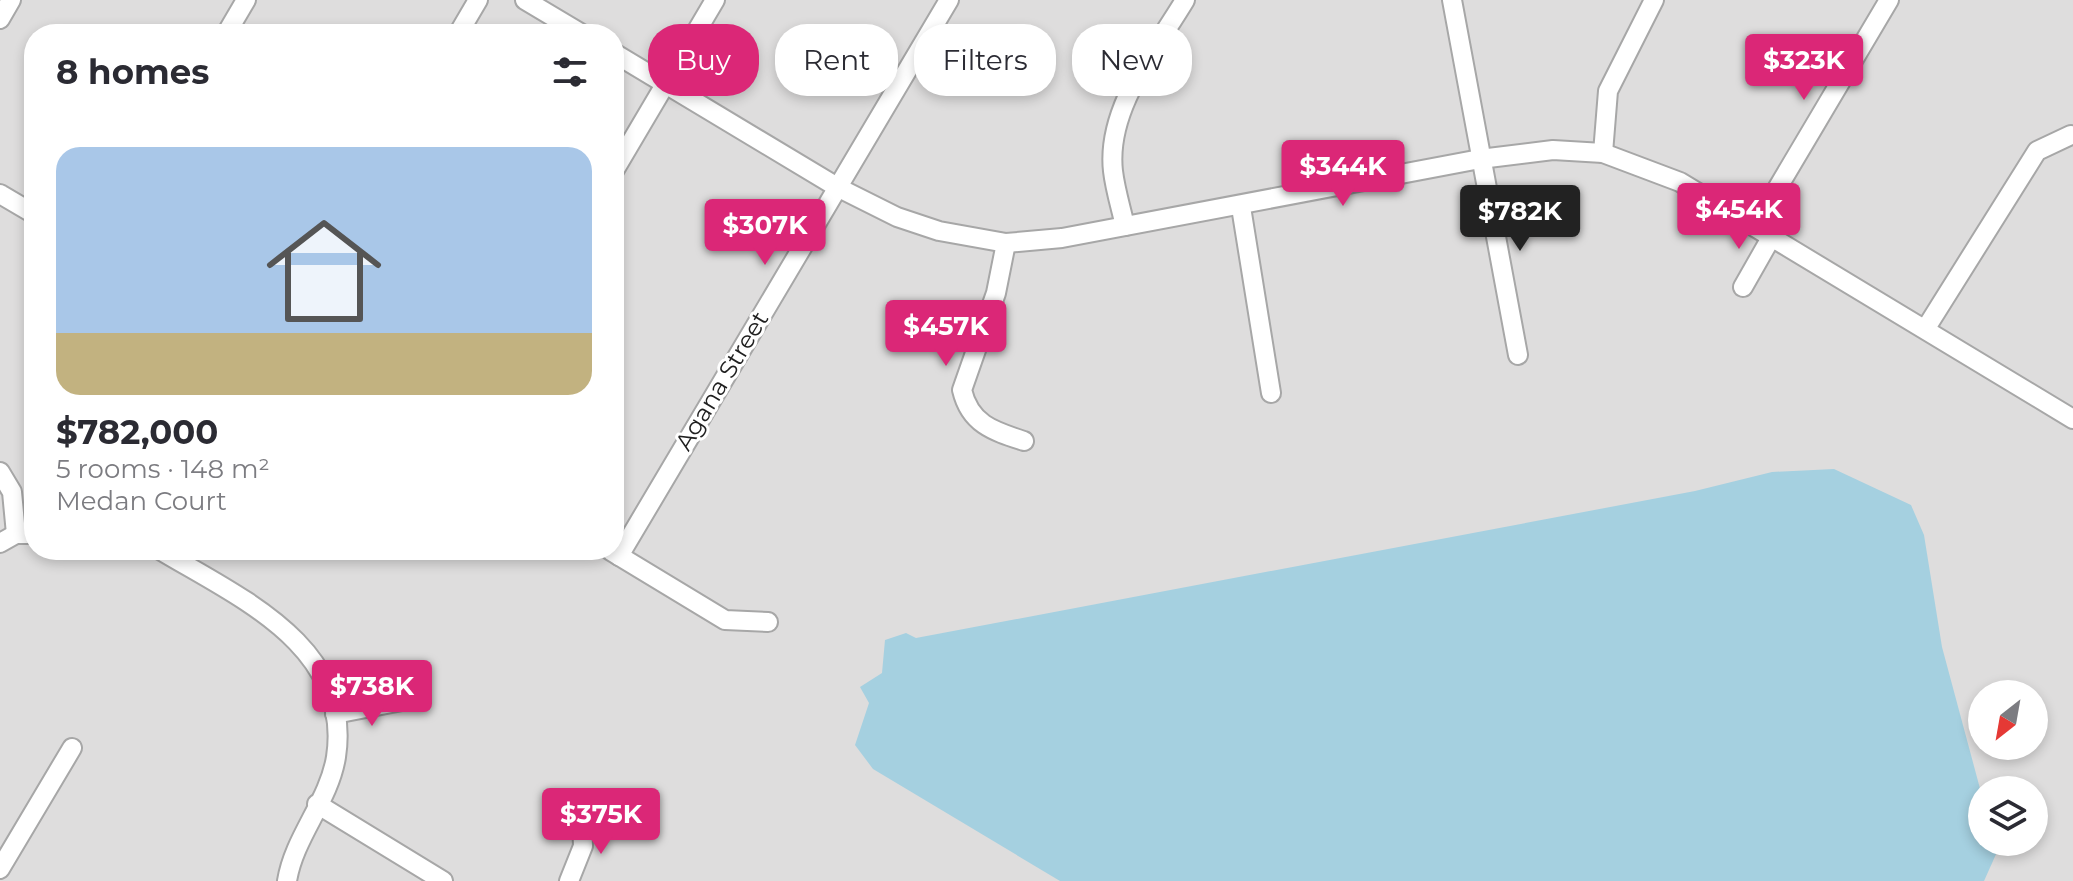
<!DOCTYPE html>
<html lang="en">
<head>
<meta charset="utf-8">
<style>
  body { margin:0; font-family:Montserrat,sans-serif; background:#f2f2f3; color:#2b2b33; height:100vh; display:flex; flex-direction:column; font-size:30px; white-space:nowrap }
  * { box-sizing:border-box; margin:0 }
  p { font-size:26px; color:#7c7c81 }
  .icon { flex:none; width:44px; height:44px; fill:none; stroke:currentColor; stroke-width:2; stroke-linecap:round; stroke-linejoin:round }
  .map { position:relative; flex:1; overflow:hidden }
  .sheet { position:absolute; left:24px; top:24px; width:600px; height:536px; display:flex; flex-direction:column; background:#fff; border-radius:32px; box-shadow:0 4px 12px #0003 }
  .sheet>* { flex:none }
  .hud { position:absolute; left:648px; top:24px; width:760px; height:72px; display:flex; gap:16px }
  .needle { width:52px; rotate:211deg }
  .fabs { position:absolute; left:1968px; top:680px; display:grid; gap:16px }
  .fabs a { display:grid; place-items:center; width:80px; height:80px; border-radius:50%; background:#fff; box-shadow:0 4px 12px #0003; font-size:40px }
  .price { position:absolute; translate:-50% -68px; padding:0 18px; border-radius:8px; background:#db2777; color:#fff; font-size:26px; line-height:52px; filter:drop-shadow(0 2px 4px #0008) }
  .price::after { content:''; position:absolute; left:50%; top:48px; width:24px; height:18px; margin-left:-12px; background:inherit; clip-path:polygon(0 0,100% 0,50% 100%) }
  .price.selected { background:#222; color:#fff }
  ul { padding:0; list-style:none }
  li { display:grid; align-content:center; gap:16px; height:424px; padding:0 32px }
  li span { display:grid; place-items:center; height:248px; border-radius:24px; color:#555 }
  li>.icon { margin-inline-start:auto }
  span .icon { width:144px; height:144px; fill:#fffc; stroke-width:1 }
  li b { font-size:34px }
  h2 { display:flex; justify-content:space-between; align-items:center; height:96px; padding:0 32px; font-size:34px }
  .tag { padding:0 28px; border-radius:32px; background:#fff; box-shadow:0 4px 12px #0003; font-size:28px; line-height:72px }
  .tag.selected { background:#db2777; color:#fff }
  .map>svg:first-child { display:block }
  .residential { fill:#dedddd; fill-rule:evenodd }
  .water { fill:#a5d0e0 }
  .lines { fill:none; stroke-linecap:round; stroke-linejoin:round }
  .minor-casing { stroke:#a7a7a7; stroke-width:22 }
  .minor { stroke:#fff; stroke-width:18 }
  .labels { text-anchor:middle; stroke-width:6; stroke-linejoin:round; paint-order:stroke }
  .street-label { font-size:24px; fill:#202020; stroke:#fff }
</style>
</head>
<body>
<div class="map">
<svg width="2073" height="881" viewBox="0 0 2073 881">
  <rect width="100%" height="100%" fill="#f1eee6"/>
  <!-- residential -->
  <path class="residential" d="M0 0H2073V881H0ZM34 34H614V550H34ZM1982 694H2034V746H1982ZM1982 790H2034V842H1982Z"/>
  <!-- water -->
  <polygon class="water" points="1834,469 1911,505 1924,535 1942,647 1982,796 1982,842 1994,842 1997,852 1984,881 1060,881 873,769 855,745 869,703 860,687 882,673 885,640 906,633 916,638 1695,491 1772,472"/>
  <g class="lines">
    <!-- minor casing -->
    <g class="minor-casing">
      <g id="minor">
        <polyline points="525,0 582,34"/>
        <polyline points="1452,0 1518,355"/>
        <polyline points="0,19 11,0"/>
        <polyline points="226,34 246,0"/>
        <polyline points="458,34 478,0"/>
        <polyline points="614,53 837,187 897,217 939,231 1006,243 1062,238 1480,159 1553,150 1603,153 1680,182 2073,419"/>
        <polyline points="1603,153 1608,91 1654,0"/>
        <polyline points="614,171 715,0"/>
        <polyline points="0,194 34,214"/>
        <polyline points="1241,207 1271,393"/>
        <path d="M1125 226C1121 208 1115 189 1113 171 1106 109 1155 50 1185 0"/>
        <polyline points="1755,226 1889,0"/>
        <path d="M1006 243 996 293 962 390C970 424 993 431 1024 441"/>
        <polyline points="1743,287 1772,236"/>
        <polyline points="1926,328 2037,151 2071,135"/>
        <polyline points="0,472 12,492 16,534"/>
        <polyline points="0,543 16,534 34,534"/>
        <path d="M160 550C238 597 353 646 336 757 329 801 294 837 287 881"/>
        <polyline points="611,551 725,620 768,622"/>
        <polyline points="619,556 949,0"/>
        <polyline points="335,714 402,701"/>
        <polyline points="317,804 443,881"/>
        <polyline points="0,869 72,748"/>
        <polyline points="569,881 583,846 582,822"/>
      </g>
    </g>
    <!-- minor -->
    <use href="#minor" class="minor"/>
  </g>
  <g class="labels">
    <!-- street labels -->
    <g class="street-label">
      <text transform="translate(722 381) rotate(-59)" y="8">Agana Street</text>
    </g>
  </g>
</svg>
<div class="fabs">
<a><svg class="needle" viewBox="-14 -14 28 28"><path d="M0-13l5 13h-10z" fill="#e53935"/><path d="M0 13l5-13h-10z" fill="#7c7c81"/></svg></a>
<a><svg class="icon" aria-label="layers" viewBox="0 0 24 24"><path d="M12 4l9 5-9 5-9-5zM3 14l9 5 9-5"/></svg></a>
</div>
<b class="price" style="left:1804px;top:102px">$323K</b>
<b class="price" style="left:1343px;top:208px">$344K</b>
<b class="price" style="left:1739px;top:251px">$454K</b>
<b class="price selected" style="left:1520px;top:253px">$782K</b>
<b class="price" style="left:765px;top:267px">$307K</b>
<b class="price" style="left:946px;top:368px">$457K</b>
<b class="price" style="left:372px;top:728px">$738K</b>
<b class="price" style="left:601px;top:856px">$375K</b>
<div class="hud">
<a class="tag selected">Buy</a>
<a class="tag">Rent</a>
<a class="tag">Filters</a>
<a class="tag">New</a>
</div>
<section class="sheet">
<h2>8 homes<svg class="icon" aria-label="filters" viewBox="0 0 24 24"><path d="M4 7h16M4 17h16"/><circle cx="9" cy="7" r="2"/><circle cx="15" cy="17" r="2"/></svg></h2>
<ul>
<li><span style="background:linear-gradient(#a9c7e8 75%,#c2b280 0)"><svg class="icon" aria-label="home" viewBox="0 0 24 24"><path d="M3 11l9-7 9 7M6 9v11h12V9"/></svg></span><div><b>$782,000</b><p>5 rooms · 148 m²</p><p>Medan Court</p></div></li>
</ul>
</section>
</div>
</body>
</html>
